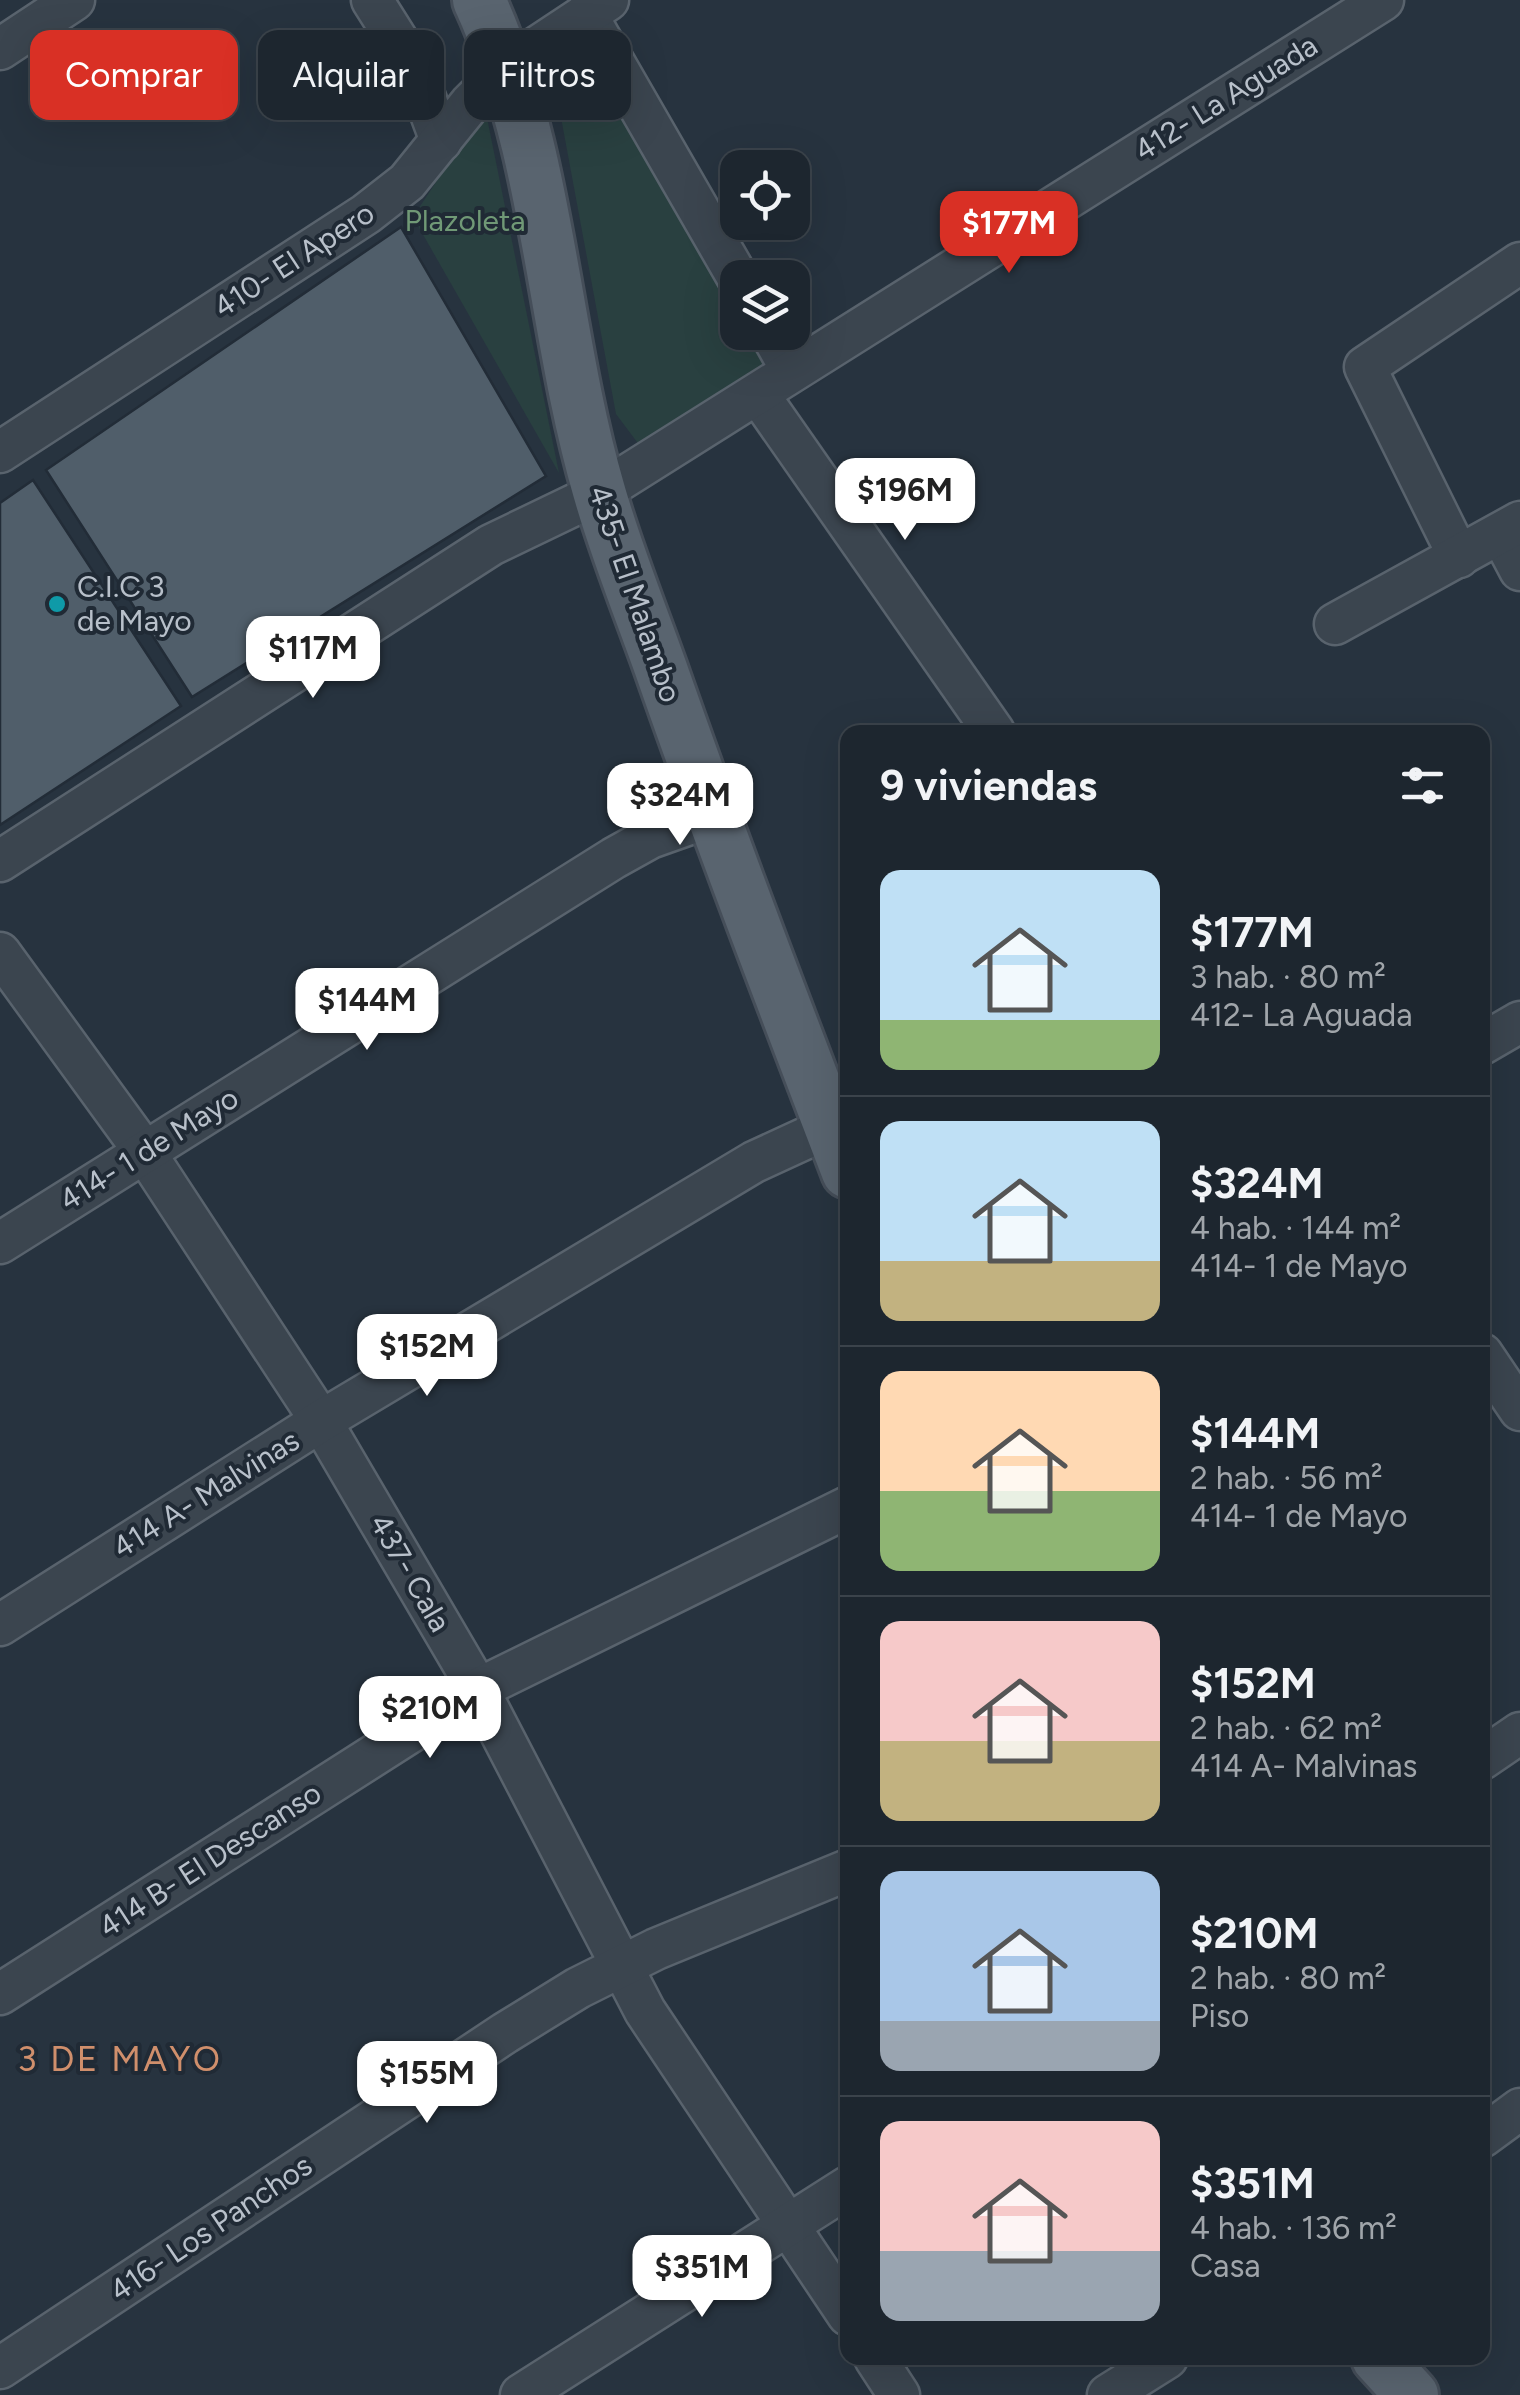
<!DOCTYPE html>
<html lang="es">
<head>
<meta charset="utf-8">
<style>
  body { margin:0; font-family:Figtree,sans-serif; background:#252e37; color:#f1f3f6; height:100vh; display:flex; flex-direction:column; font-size:38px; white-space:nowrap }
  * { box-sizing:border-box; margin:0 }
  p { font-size:32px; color:#a0a5aa }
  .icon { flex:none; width:55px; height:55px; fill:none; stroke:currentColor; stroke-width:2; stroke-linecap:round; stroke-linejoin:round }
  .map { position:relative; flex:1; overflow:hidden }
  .sheet { position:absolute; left:840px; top:725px; width:650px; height:1640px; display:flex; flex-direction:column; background:#1d262f; border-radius:20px; box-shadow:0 10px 40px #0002,0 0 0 2px #3b434b }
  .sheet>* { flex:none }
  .banner { position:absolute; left:30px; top:30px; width:660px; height:90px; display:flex; gap:20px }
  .tools { position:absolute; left:720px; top:150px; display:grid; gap:20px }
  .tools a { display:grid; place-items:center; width:90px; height:90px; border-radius:20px; background:#1d262f; box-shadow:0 10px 40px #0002,0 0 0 2px #3b434b; font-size:50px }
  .price { position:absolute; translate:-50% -85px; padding:0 22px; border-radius:20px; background:#fff; color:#222; font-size:32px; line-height:65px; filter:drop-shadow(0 2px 5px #0008) }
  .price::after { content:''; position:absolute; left:50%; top:60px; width:30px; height:22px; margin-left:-15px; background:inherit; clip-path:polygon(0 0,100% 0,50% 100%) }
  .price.selected { background:#d93025; color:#fff }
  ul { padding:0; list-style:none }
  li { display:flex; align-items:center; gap:30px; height:250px; padding:0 40px }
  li+li { border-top:2px solid #3b434b }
  li span { display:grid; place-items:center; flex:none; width:280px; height:200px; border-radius:20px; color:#555 }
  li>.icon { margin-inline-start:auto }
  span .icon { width:120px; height:120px; fill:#fffc; stroke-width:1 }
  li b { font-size:42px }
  h2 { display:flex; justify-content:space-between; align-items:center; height:120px; padding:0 40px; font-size:42px }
  .pill { padding:0 35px; border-radius:20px; background:#1d262f; box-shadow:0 10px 40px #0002,0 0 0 2px #3b434b; font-size:35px; line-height:90px }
  .pill.selected { background:#d93025; color:#fff }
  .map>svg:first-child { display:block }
  .green { fill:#294040 }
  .building { fill:#505e6a; stroke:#222c37; stroke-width:2.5 }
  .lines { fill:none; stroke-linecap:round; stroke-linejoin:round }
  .minor-casing { stroke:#59636d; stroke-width:45 }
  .major-casing { stroke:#454e59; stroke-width:58 }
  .minor { stroke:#3b454f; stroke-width:40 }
  .major { stroke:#59646f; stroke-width:52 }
  .culture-dot { fill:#0f9aa8; stroke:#202a35; stroke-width:4 }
  .labels { text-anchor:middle; stroke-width:8; stroke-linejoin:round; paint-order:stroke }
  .street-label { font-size:30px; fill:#b8c0ca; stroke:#202a35 }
  .park-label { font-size:30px; fill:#709976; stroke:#202a35 }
  .poi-label { font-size:30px; fill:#b8c0ca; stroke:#202a35; text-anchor:start }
  .quarter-label { font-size:35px; letter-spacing:2.5px; fill:#d08f6c; stroke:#202a35 }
</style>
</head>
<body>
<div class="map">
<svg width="1520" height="2395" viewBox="0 0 1520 2395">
  <rect width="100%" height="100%" fill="#27333f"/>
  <!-- green -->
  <g class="green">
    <polygon points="582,51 737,314 738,332 749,333 768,365 640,446 616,414 552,69"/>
    <polygon points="485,108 559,473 413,217"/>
  </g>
  <!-- building -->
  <g class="building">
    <polygon points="401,227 546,476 192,697 46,470"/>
    <polygon points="33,480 181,706 0,825 0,503"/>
  </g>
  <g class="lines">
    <!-- minor casing -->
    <g class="minor-casing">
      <g id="minor">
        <polyline points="372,0 413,65 441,141"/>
        <polyline points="586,14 738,278"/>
        <polyline points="0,49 74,0"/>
        <polyline points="770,332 792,371"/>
        <polyline points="758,394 994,732"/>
        <polyline points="0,452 366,214 407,182 470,104 507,67 608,0"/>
        <polyline points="1501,534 1520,570"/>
        <polyline points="1459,557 1365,367 1520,263"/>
        <polyline points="1335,624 1520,522"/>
        <polyline points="0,861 491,545 599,493 1383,0"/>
        <polyline points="0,953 144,1151 321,1421 478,1689 645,2011 848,2315"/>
        <polyline points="1482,1044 1520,1022"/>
        <polyline points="0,1243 614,858 650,838 712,816"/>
        <polyline points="1482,1354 1520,1410"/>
        <polyline points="0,1625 321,1421 754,1162 830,1127"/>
        <polyline points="1482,1759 1520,1733"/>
        <polyline points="0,1994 478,1689 848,1507"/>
        <polyline points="1482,2137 1520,2109"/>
        <polyline points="875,2358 899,2395"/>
        <polyline points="0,2368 505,2033 578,1988 656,1949 848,1870"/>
        <polyline points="521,2395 848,2187"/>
        <polyline points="1108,2395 1167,2358"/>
      </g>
    </g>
    <!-- major casing -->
    <g class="major-casing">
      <g id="major">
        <path d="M479 0C550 154 552 330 599 491 616 551 640 610 661 669 720 838 784 1005 848 1172"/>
        <polyline points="1378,2358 1412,2395"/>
      </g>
    </g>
    <!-- minor -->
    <use href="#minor" class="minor"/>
    <!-- major -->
    <use href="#major" class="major"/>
  </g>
  <!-- markers -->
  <circle class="culture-dot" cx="57" cy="604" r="10"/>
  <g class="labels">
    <!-- street labels -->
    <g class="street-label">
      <text transform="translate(1226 98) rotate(-32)" y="10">412- La Aguada</text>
      <text transform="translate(294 260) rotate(-33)" y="10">410- El Apero</text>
      <text transform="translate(635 594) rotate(71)" y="10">435- El Malambo</text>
      <text transform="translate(149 1149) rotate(-32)" y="10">414- 1 de Mayo</text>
      <text transform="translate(206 1494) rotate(-32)" y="10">414 A- Malvinas</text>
      <text transform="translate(410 1573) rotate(60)" y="10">437- Cala</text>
      <text transform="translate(210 1860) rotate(-33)" y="10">414 B- El Descanso</text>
      <text transform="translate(211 2228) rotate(-34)" y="10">416- Los Panchos</text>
    </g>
    <!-- park labels -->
    <g class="park-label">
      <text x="465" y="231">Plazoleta</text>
    </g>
    <!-- poi labels -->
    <g class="poi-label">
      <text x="77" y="597">C.I.C 3<tspan x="77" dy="34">de Mayo</tspan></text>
    </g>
    <!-- quarter labels -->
    <g class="quarter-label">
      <text x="120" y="2071">3 DE MAYO</text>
    </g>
  </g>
</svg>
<div class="tools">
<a><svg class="icon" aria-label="locate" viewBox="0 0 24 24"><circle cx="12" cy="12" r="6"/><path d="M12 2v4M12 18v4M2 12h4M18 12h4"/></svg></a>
<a><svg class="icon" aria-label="layers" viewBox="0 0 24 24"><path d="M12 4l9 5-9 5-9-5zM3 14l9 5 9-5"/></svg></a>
</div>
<b class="price selected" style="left:1009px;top:276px">$177M</b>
<b class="price" style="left:905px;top:543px">$196M</b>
<b class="price" style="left:313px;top:701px">$117M</b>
<b class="price" style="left:680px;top:848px">$324M</b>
<b class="price" style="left:367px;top:1053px">$144M</b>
<b class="price" style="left:427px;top:1399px">$152M</b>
<b class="price" style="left:430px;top:1761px">$210M</b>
<b class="price" style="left:427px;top:2126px">$155M</b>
<b class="price" style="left:702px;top:2320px">$351M</b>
<div class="banner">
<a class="pill selected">Comprar</a>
<a class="pill">Alquilar</a>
<a class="pill">Filtros</a>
</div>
<section class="sheet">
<h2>9 viviendas<svg class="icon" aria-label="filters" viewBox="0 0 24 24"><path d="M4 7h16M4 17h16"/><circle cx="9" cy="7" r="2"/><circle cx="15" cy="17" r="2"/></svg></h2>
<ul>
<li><span style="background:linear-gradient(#bfe0f5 75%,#8fb573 0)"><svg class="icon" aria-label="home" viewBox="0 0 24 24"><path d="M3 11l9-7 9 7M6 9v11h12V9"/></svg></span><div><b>$177M</b><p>3 hab. · 80 m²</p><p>412- La Aguada</p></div></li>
<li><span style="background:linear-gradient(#bfe0f5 70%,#c2b280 0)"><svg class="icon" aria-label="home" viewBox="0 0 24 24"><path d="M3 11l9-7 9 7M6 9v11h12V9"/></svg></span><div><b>$324M</b><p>4 hab. · 144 m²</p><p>414- 1 de Mayo</p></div></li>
<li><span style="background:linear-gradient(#ffd9b3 60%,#8fb573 0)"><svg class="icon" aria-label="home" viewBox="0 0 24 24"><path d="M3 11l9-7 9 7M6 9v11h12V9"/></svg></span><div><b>$144M</b><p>2 hab. · 56 m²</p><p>414- 1 de Mayo</p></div></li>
<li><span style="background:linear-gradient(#f6c9c9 60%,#c2b280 0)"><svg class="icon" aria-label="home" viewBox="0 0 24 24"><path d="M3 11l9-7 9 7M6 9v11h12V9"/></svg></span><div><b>$152M</b><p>2 hab. · 62 m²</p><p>414 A- Malvinas</p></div></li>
<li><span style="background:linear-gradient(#a9c7e8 75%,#9aa5b1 0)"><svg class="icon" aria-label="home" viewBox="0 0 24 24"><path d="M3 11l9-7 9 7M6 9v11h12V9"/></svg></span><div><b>$210M</b><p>2 hab. · 80 m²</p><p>Piso</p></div></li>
<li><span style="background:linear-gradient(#f6c9c9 65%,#9aa5b1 0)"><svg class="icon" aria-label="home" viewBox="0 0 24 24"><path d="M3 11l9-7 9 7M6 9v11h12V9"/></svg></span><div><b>$351M</b><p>4 hab. · 136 m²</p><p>Casa</p></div></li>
</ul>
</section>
</div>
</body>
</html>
